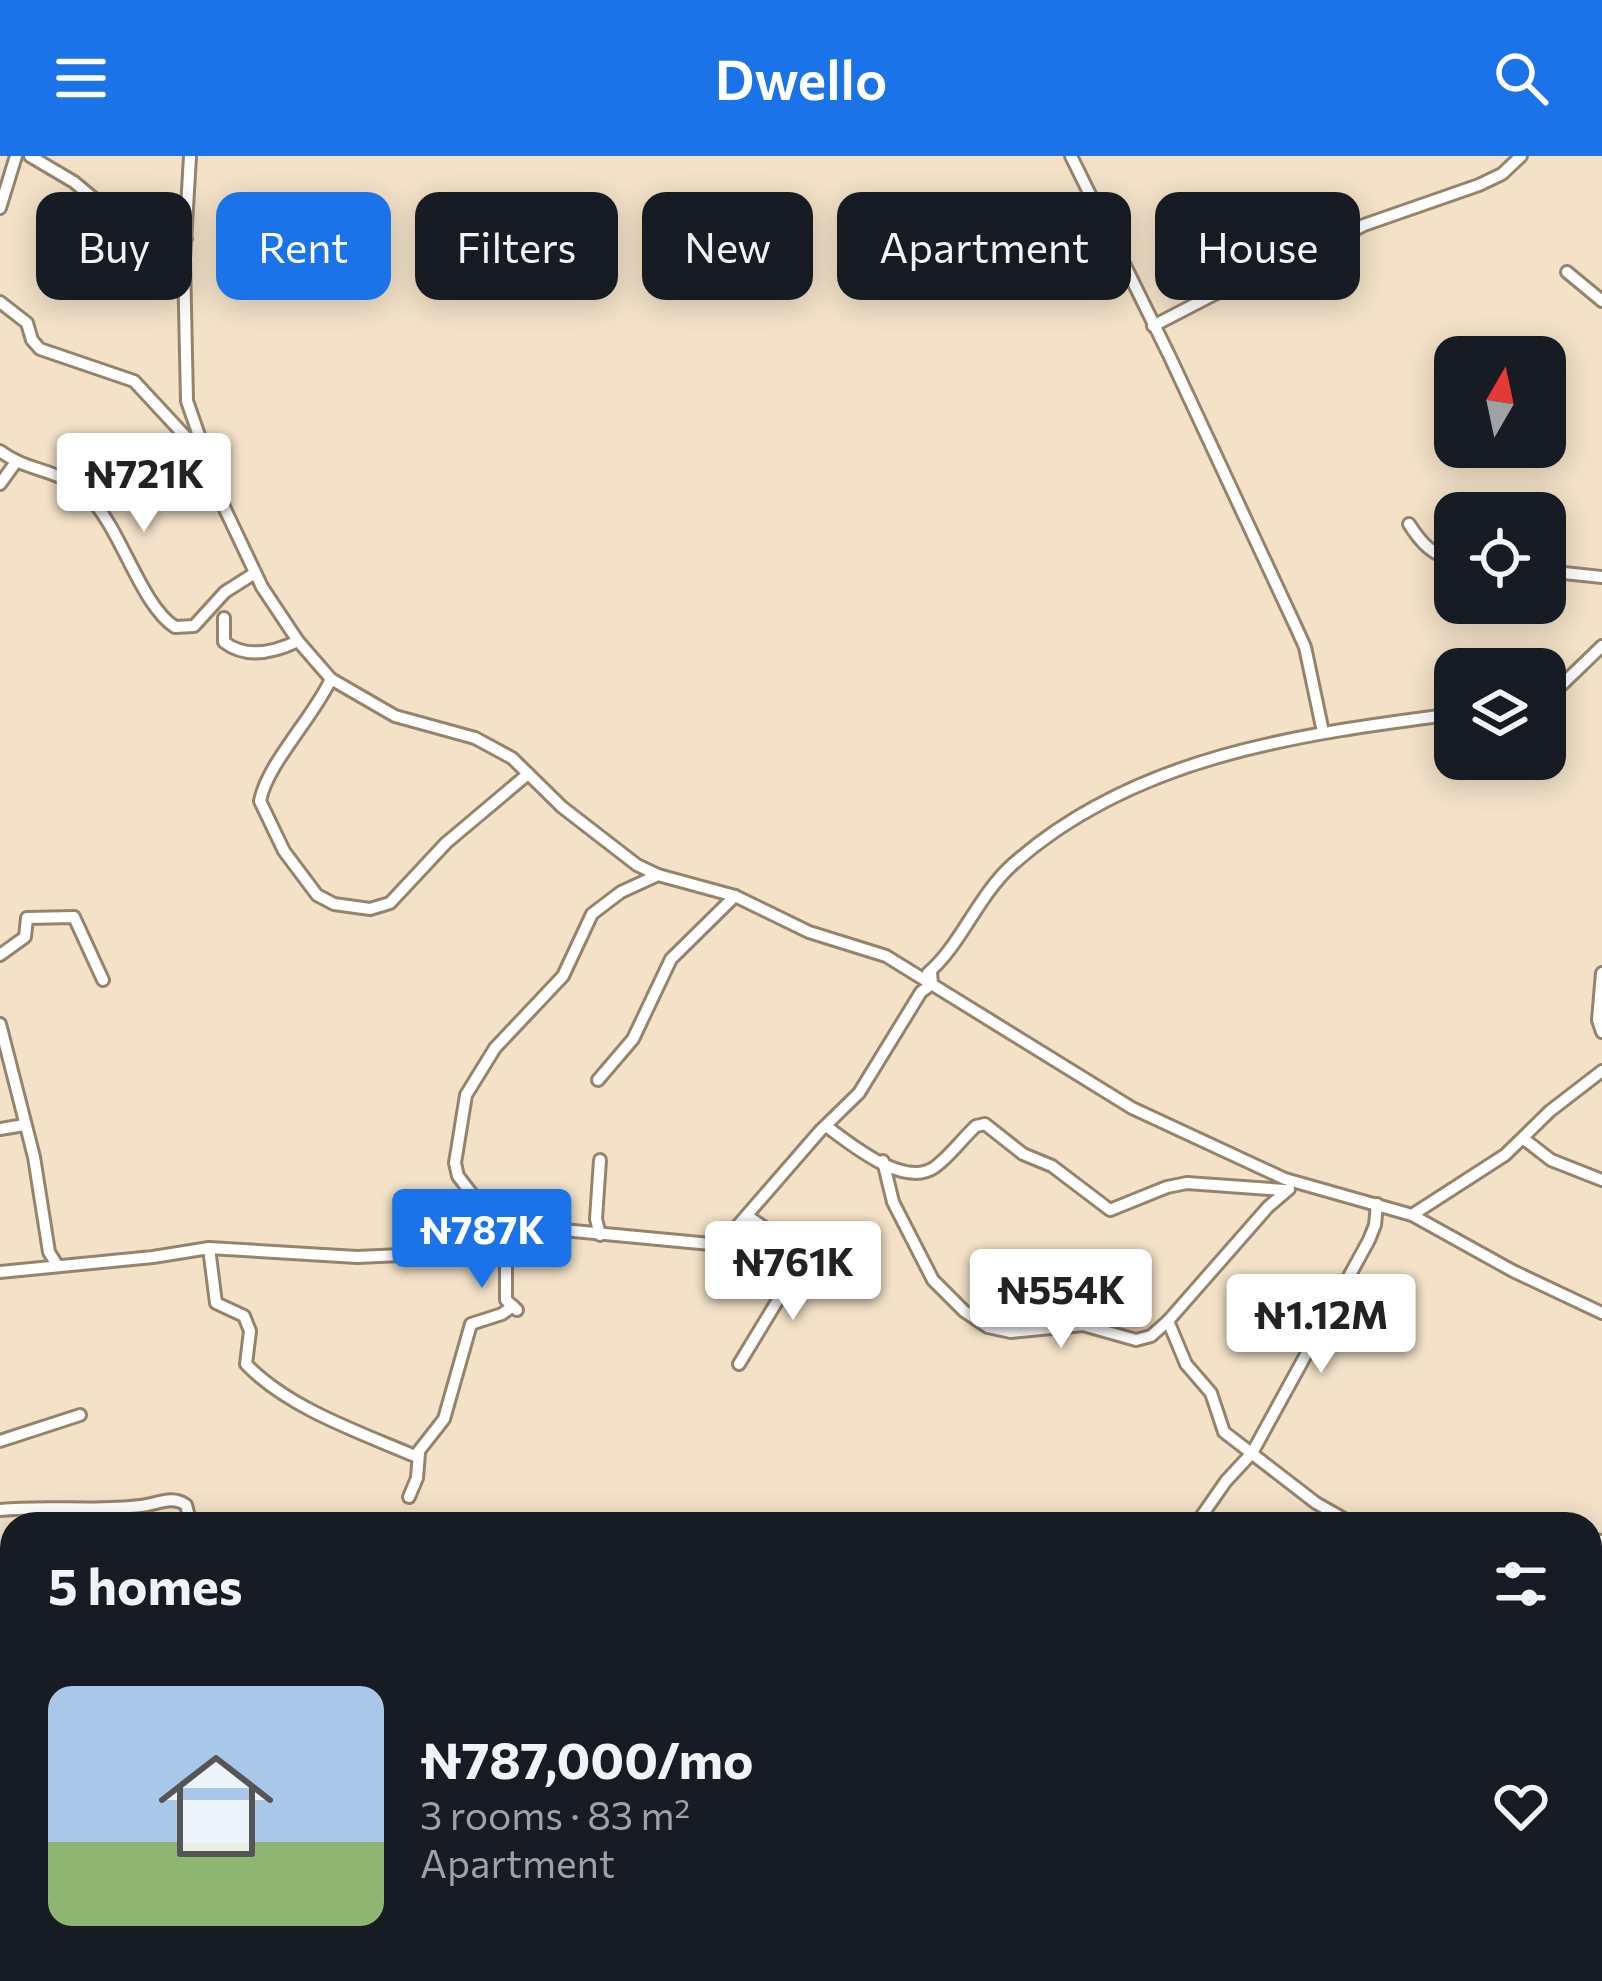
<!DOCTYPE html>
<html lang="en">
<head>
<meta charset="utf-8">
<style>
  body { margin:0; font-family:Commissioner,sans-serif; background:#242831; color:#f1f3f6; height:100vh; display:flex; flex-direction:column; font-size:45px; white-space:nowrap }
  * { box-sizing:border-box; margin:0 }
  p { font-size:39px; color:#9ea1a6 }
  .icon { flex:none; width:66px; height:66px; fill:none; stroke:currentColor; stroke-width:2; stroke-linecap:round; stroke-linejoin:round }
  .map { position:relative; flex:1; overflow:hidden }
  .panel { position:absolute; left:0px; top:1356px; width:1602px; height:471px; display:flex; flex-direction:column; background:#171b24; border-radius:36px 36px 0 0; box-shadow:0 6px 30px #0003 }
  .panel>* { flex:none }
  .top-card { position:absolute; left:36px; top:36px; width:1530px; height:108px; display:flex; gap:24px }
  .needle { width:78px; rotate:9deg }
  .fabs { position:absolute; left:1434px; top:180px; display:grid; gap:24px }
  .fabs a { display:grid; place-items:center; width:132px; height:132px; border-radius:24px; background:#171b24; box-shadow:0 6px 30px #0003; font-size:60px }
  .price { position:absolute; translate:-50% -102px; padding:0 27px; border-radius:12px; background:#fff; color:#222; font-size:39px; line-height:78px; filter:drop-shadow(0 3px 6px #0008) }
  .price::after { content:''; position:absolute; left:50%; top:72px; width:36px; height:27px; margin-left:-18px; background:inherit; clip-path:polygon(0 0,100% 0,50% 100%) }
  .price.active { background:#1a73e8; color:#fff }
  ul { padding:0; list-style:none }
  li { display:flex; align-items:center; gap:36px; height:300px; padding:0 48px }
  li+li { border-top:3px solid #363941 }
  li span { display:grid; place-items:center; flex:none; width:336px; height:240px; border-radius:24px; color:#555 }
  li>.icon { margin-inline-start:auto }
  span .icon { width:144px; height:144px; fill:#fffc; stroke-width:1 }
  li b { font-size:51px }
  h2 { display:flex; justify-content:space-between; align-items:center; height:144px; padding:0 48px; font-size:51px }
  .pill { padding:0 42px; border-radius:24px; background:#171b24; box-shadow:0 6px 30px #0003; font-size:42px; line-height:108px }
  .pill.active { background:#1a73e8; color:#fff }
  header { display:flex; justify-content:space-between; align-items:center; height:156px; padding:0 48px; background:#1a73e8; color:#fff; font-size:54px; font-weight:600 }
  .map>svg:first-child { display:block }
  .lines { fill:none; stroke-linecap:round; stroke-linejoin:round }
  .minor-casing { stroke:#95846d; stroke-width:16 }
  .major-casing { stroke:#fff; stroke-width:20 }
  .minor { stroke:#fff; stroke-width:10 }
  .major { stroke:#d1b9ed; stroke-width:14 }
</style>
</head>
<body>
<header><svg class="icon" aria-label="menu" viewBox="0 0 24 24"><path d="M4 6h16M4 12h16M4 18h16"/></svg>Dwello<svg class="icon" aria-label="search" viewBox="0 0 24 24"><circle cx="10" cy="10" r="6"/><path d="M15 15l6 6"/></svg></header>
<div class="map">
<svg width="1602" height="1825" viewBox="0 0 1602 1825">
  <rect width="100%" height="100%" fill="#f3e2c8"/>
  <g class="lines">
    <!-- minor casing -->
    <g class="minor-casing">
      <g id="minor">
        <polyline points="30,0 74,26 123,67 186,83"/>
        <polyline points="190,0 184,104 187,245 224,351 262,431 298,485 331,523 395,560 475,582 512,602 562,651 637,709 658,719 735,740 809,776 886,800 1132,952 1285,1023 1412,1059 1513,1115 1602,1157"/>
        <polyline points="1071,0 1170,201 1295,469 1305,491 1323,576"/>
        <polyline points="0,52 16,0"/>
        <polyline points="1567,116 1602,145"/>
        <polyline points="0,146 27,167 32,184 40,193 134,225 186,281 203,290"/>
        <polyline points="1153,170 1261,114 1316,94 1364,69 1479,29 1502,18 1521,0"/>
        <path d="M0 295C30 318 63 311 92 344 123 379 142 450 175 471L194 470 225 436 255 417"/>
        <polyline points="0,328 16,306"/>
        <path d="M1409 368C1421 387 1433 400 1455 404"/>
        <polyline points="1545,415 1602,421"/>
        <path d="M224 462V486C246 503 275 496 298 485"/>
        <path d="M331 523C313 562 267 608 260 645L284 695 317 739 334 748 370 753 390 747 446 687 528 618"/>
        <polyline points="1545,545 1602,490"/>
        <polyline points="0,799 25,781 27,762 74,761 103,824"/>
        <path d="M928 817C961 789 977 741 1012 709 1134 600 1300 578 1455 558"/>
        <polyline points="1602,817 1598,864 1602,876"/>
        <polyline points="0,868 34,1001 49,1096 57,1109"/>
        <polyline points="598,924 633,883 671,803 735,740"/>
        <path d="M826 970C851 988 904 1033 935 1011 950 1000 962 983 976 970L985 968 1023 998 1052 1010 1110 1054 1167 1031 1187 1027 1284 1034"/>
        <polyline points="0,973 24,969"/>
        <polyline points="1524,983 1551,1004 1602,1024"/>
        <polyline points="600,1004 596,1063 600,1079"/>
        <polyline points="883,1005 893,1046 933,1124 964,1155 988,1171 1011,1176 1083,1169 1136,1184 1151,1180 1168,1165 1268,1051 1289,1033"/>
        <polyline points="1412,1059 1505,999 1550,955 1602,915"/>
        <polyline points="749,1061 840,1124"/>
        <polyline points="506,1085 506,1144 517,1154"/>
        <polyline points="497,1088 478,1046 458,1020 455,1007 466,939 495,892 563,820 592,758 621,736 658,719"/>
        <path d="M209 1092 216 1147 244 1160 250 1175 246 1208C288 1252 359 1276 415 1300L444 1263 471 1168 502 1158 513 1150"/>
        <polyline points="0,1116 153,1101 209,1092 357,1101 468,1096 542,1072 721,1089 820,975 859,937 921,836 932,828 931,816"/>
        <polyline points="1168,1165 1186,1208 1211,1237 1224,1276 1316,1347 1353,1368"/>
        <polyline points="739,1208 804,1101"/>
        <polyline points="0,1285 80,1259"/>
        <polyline points="409,1341 417,1322 419,1297"/>
        <path d="M0 1354C48 1349 94 1356 141 1350 158 1348 172 1339 186 1349L191 1368"/>
        <polyline points="1196,1368 1226,1325 1252,1297 1369,1084 1375,1069 1377,1048"/>
        <polyline points="1590,1383 1602,1385"/>
        <polyline points="0,1426 12,1422"/>
        <polyline points="0,1463 12,1480"/>
        <polyline points="0,1511 12,1521"/>
        <polyline points="0,1565 12,1550"/>
        <polyline points="1590,1649 1602,1659"/>
        <polyline points="1602,1696 1592,1720 1602,1734"/>
        <polyline points="1102,1815 1113,1825"/>
        <polyline points="1243,1815 1263,1825"/>
        <polyline points="1450,1815 1462,1825"/>
        <polyline points="70,1825 71,1815"/>
        <polyline points="917,1825 924,1815"/>
        <polyline points="1176,1825 1195,1815"/>
        <polyline points="1510,1825 1517,1815"/>
        <polyline points="1590,1825 1602,1804"/>
      </g>
    </g>
    <!-- major casing -->
    <g class="major-casing">
      <g id="major">
        <polyline points="1590,1584 1602,1572"/>
        <polyline points="1343,1825 1353,1815"/>
      </g>
    </g>
    <!-- minor -->
    <use href="#minor" class="minor"/>
    <!-- major -->
    <use href="#major" class="major"/>
  </g>
</svg>
<div class="fabs">
<a><svg class="needle" viewBox="-14 -14 28 28"><path d="M0-13l5 13h-10z" fill="#e53935"/><path d="M0 13l5-13h-10z" fill="#9ea1a6"/></svg></a>
<a><svg class="icon" aria-label="locate" viewBox="0 0 24 24"><circle cx="12" cy="12" r="6"/><path d="M12 2v4M12 18v4M2 12h4M18 12h4"/></svg></a>
<a><svg class="icon" aria-label="layers" viewBox="0 0 24 24"><path d="M12 4l9 5-9 5-9-5zM3 14l9 5 9-5"/></svg></a>
</div>
<b class="price" style="left:144px;top:379px">₦721K</b>
<b class="price active" style="left:482px;top:1135px">₦787K</b>
<b class="price" style="left:793px;top:1167px">₦761K</b>
<b class="price" style="left:1061px;top:1195px">₦554K</b>
<b class="price" style="left:1321px;top:1220px">₦1.12M</b>
<div class="top-card">
<a class="pill">Buy</a>
<a class="pill active">Rent</a>
<a class="pill">Filters</a>
<a class="pill">New</a>
<a class="pill">Apartment</a>
<a class="pill">House</a>
</div>
<section class="panel">
<h2>5 homes<svg class="icon" aria-label="filters" viewBox="0 0 24 24"><path d="M4 7h16M4 17h16"/><circle cx="9" cy="7" r="2"/><circle cx="15" cy="17" r="2"/></svg></h2>
<ul>
<li><span style="background:linear-gradient(#a9c7e8 65%,#8fb573 0)"><svg class="icon" aria-label="home" viewBox="0 0 24 24"><path d="M3 11l9-7 9 7M6 9v11h12V9"/></svg></span><div><b>₦787,000/mo</b><p>3 rooms · 83 m²</p><p>Apartment</p></div><svg class="icon" aria-label="heart" viewBox="0 0 24 24"><path d="M12 20l-8-8c-3-5 5-10 8-4 3-6 11-1 8 4z"/></svg></li>
</ul>
</section>
</div>
</body>
</html>
